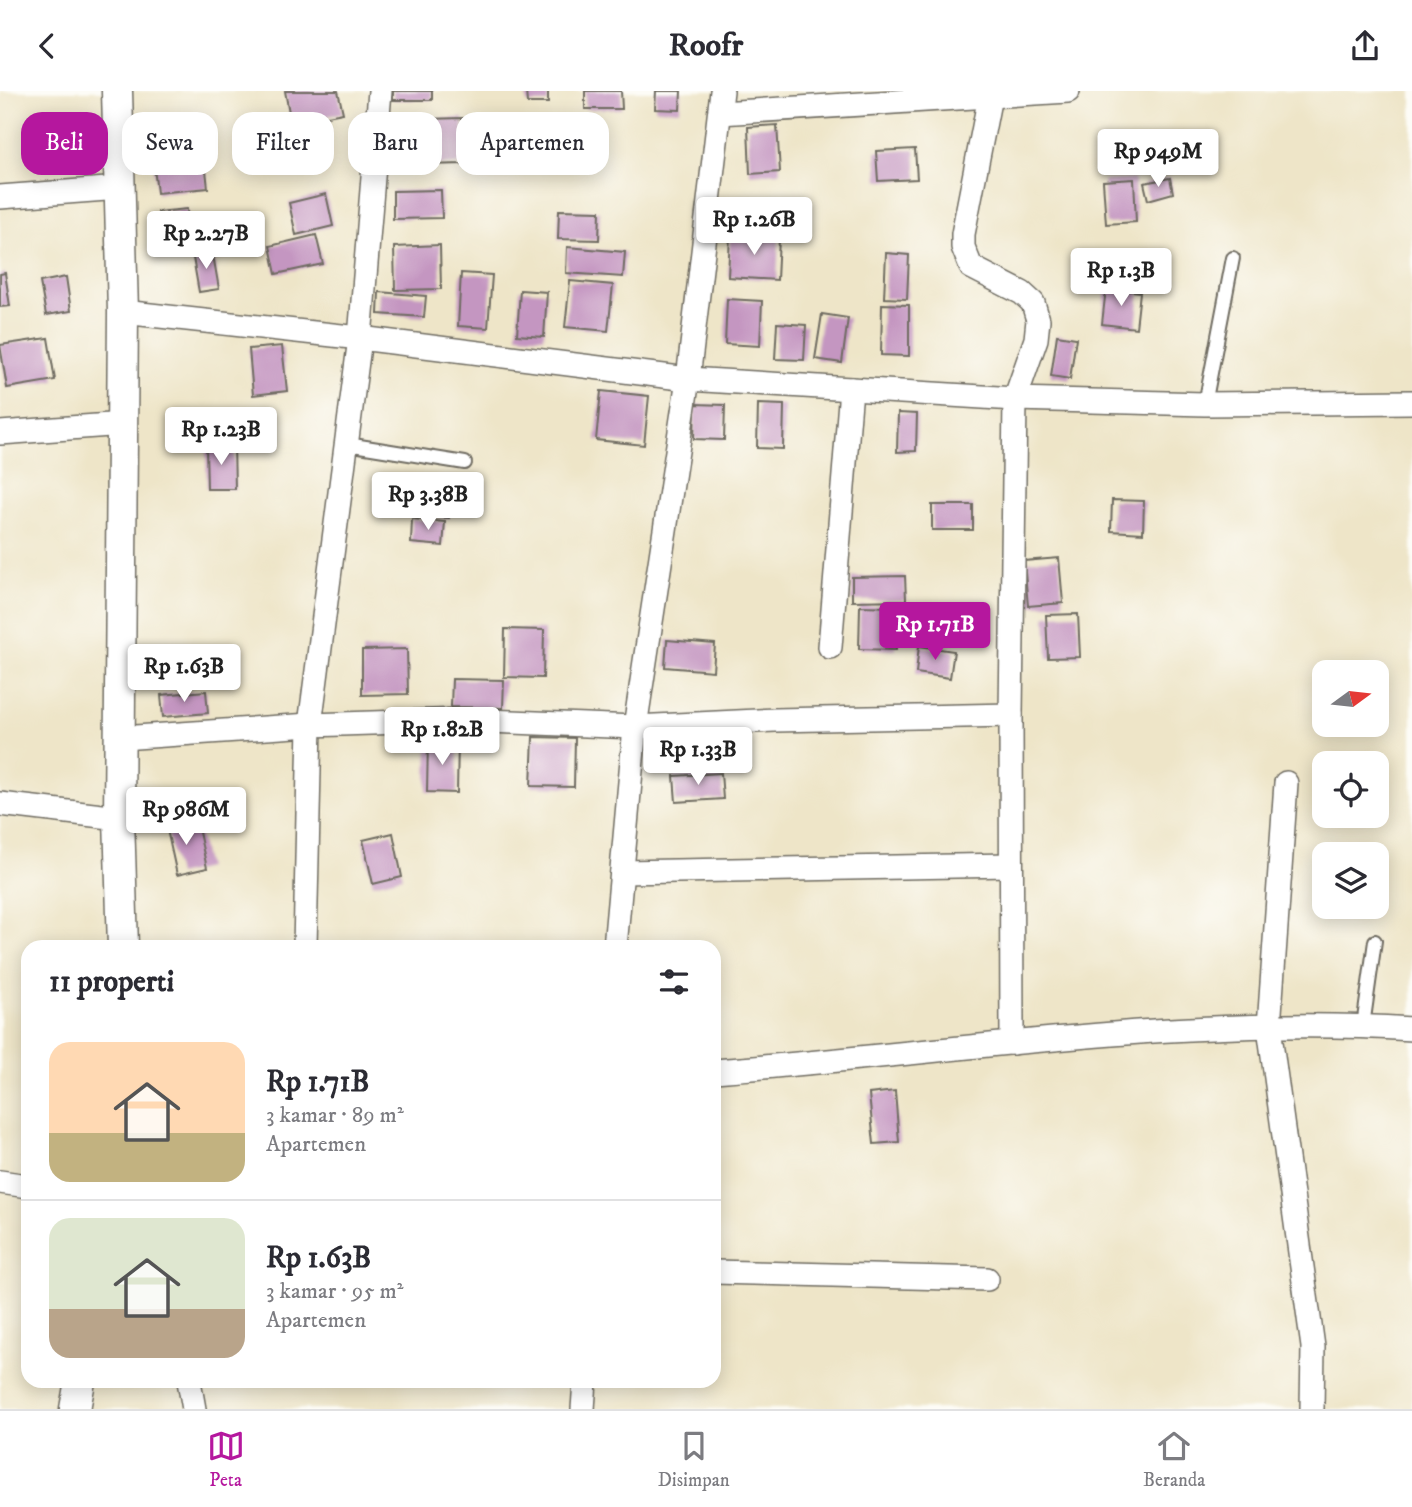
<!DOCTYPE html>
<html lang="id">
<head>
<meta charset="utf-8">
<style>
  body { margin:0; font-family:"IM FELL DW Pica",serif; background:#f7f7f7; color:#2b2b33; height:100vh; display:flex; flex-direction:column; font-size:26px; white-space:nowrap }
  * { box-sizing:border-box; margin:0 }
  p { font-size:23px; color:#7c7c81 }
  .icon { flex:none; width:38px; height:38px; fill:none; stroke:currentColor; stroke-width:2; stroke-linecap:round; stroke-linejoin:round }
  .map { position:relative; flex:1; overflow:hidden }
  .sheet { position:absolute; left:21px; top:849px; width:700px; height:448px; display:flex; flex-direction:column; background:#fff; border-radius:21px; box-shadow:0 4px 18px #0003 }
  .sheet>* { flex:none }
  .banner { position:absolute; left:21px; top:21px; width:700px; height:63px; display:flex; gap:14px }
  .needle { width:46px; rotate:75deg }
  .controls { position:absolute; left:1312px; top:569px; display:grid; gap:14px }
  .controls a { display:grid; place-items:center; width:77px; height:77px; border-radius:14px; background:#fff; box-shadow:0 4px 18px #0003; font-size:35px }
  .price { position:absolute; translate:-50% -60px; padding:0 16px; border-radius:7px; background:#fff; color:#222; font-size:23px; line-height:46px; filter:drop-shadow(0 2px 4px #0008) }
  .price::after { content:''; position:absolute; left:50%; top:42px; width:21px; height:16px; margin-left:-10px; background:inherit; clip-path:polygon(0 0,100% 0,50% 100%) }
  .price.selected { background:#b5179e; color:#fff }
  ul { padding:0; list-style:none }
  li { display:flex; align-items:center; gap:21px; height:175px; padding:0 28px }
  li+li { border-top:2px solid #e1e1e2 }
  li span { display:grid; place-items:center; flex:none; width:196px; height:140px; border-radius:21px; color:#555 }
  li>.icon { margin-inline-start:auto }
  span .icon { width:84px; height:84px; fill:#fffc; stroke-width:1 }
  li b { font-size:30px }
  h2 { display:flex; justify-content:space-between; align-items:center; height:84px; padding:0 28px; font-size:30px }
  .pill { padding:0 24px; border-radius:21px; background:#fff; box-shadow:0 4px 18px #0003; font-size:24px; line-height:63px }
  .pill.selected { background:#b5179e; color:#fff }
  header { display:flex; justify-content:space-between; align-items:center; height:91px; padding:0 28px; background:#fff; font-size:32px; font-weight:700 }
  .tabs { display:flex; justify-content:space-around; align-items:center; height:98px; border-top:2px solid #e1e1e2; background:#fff; font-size:19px; color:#7c7c81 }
  .tabs a { display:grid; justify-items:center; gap:4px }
  .tabs .selected { color:#b5179e }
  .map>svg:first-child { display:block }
  .building { fill:#c496c1 }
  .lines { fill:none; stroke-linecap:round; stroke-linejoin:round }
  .service-casing { stroke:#6f6c62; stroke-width:16 }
  .minor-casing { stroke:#6f6c62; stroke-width:26 }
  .tertiary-casing { stroke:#6f6c62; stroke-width:33 }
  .service { stroke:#fff; stroke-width:12 }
  .minor { stroke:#fff; stroke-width:23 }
  .tertiary { stroke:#fff; stroke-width:30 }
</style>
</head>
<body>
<header><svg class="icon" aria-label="back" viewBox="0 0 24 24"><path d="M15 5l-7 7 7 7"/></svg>Roofr<svg class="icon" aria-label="share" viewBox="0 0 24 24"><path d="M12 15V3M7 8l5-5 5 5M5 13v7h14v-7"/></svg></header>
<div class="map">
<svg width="1412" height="1318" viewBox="0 0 1412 1318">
  <rect width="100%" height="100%" fill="#fdfcf7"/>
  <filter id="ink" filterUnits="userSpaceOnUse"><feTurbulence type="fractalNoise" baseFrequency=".0143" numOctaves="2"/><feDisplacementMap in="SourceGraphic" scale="14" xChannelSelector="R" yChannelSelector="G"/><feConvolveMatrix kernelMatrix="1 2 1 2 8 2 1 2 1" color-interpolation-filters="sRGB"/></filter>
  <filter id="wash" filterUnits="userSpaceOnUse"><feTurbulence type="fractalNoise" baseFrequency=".00686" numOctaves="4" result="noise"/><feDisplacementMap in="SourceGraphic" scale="28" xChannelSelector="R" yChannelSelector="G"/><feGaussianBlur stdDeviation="1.57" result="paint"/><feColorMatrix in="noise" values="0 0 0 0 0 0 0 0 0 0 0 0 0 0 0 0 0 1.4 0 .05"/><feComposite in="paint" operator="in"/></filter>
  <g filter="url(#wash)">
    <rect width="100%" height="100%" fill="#eee5c8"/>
    <g id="blocks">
      <!-- building -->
      <g class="building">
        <polygon points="285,0 338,0 343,22 291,32"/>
        <rect x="393" y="0" width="39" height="9"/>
        <polygon points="526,0 548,0 548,12 527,12"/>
        <polygon points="585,0 621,0 622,18 585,18"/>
        <polygon points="656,0 681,0 680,19 655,18"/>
        <polygon points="463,27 464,73 426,74 425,28"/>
        <polygon points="777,34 780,81 750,83 748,36"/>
        <polygon points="915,58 917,88 878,90 876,60"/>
        <polygon points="204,62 208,97 157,102 153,68"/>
        <polygon points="1170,87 1173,102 1148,109 1144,92"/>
        <polygon points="1134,88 1136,131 1106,133 1103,90"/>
        <polygon points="441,99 442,127 393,128 393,100"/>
        <polygon points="326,103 333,135 296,144 289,112"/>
        <polygon points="187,118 191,158 163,161 158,121"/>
        <polygon points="559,119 600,120 599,149 558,148"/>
        <polygon points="316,144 323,173 276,183 270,155"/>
        <polygon points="730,144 779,147 777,189 728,186"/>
        <polygon points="440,154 441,198 395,199 394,156"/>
        <polygon points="567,156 625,161 623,186 566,182"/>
        <polygon points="212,158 219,198 199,201 192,161"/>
        <polygon points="886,162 909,164 907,208 884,207"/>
        <polygon points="5,182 10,215 0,216 0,183"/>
        <polygon points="461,182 492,184 488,237 458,235"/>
        <polygon points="66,186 71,220 46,224 40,191"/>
        <polygon points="570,190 613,194 608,240 565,236"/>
        <polygon points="1106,197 1140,201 1136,237 1102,233"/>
        <polygon points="520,199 547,201 544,246 517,244"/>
        <polygon points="379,201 426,205 424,226 378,223"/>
        <polygon points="727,208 762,210 760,255 725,253"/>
        <polygon points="882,213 909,214 909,265 881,264"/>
        <polygon points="822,223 848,227 842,272 815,268"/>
        <polygon points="777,232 806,234 804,269 775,268"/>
        <polygon points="1057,244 1076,247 1070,288 1051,285"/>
        <polygon points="48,247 55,289 7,297 0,254"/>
        <polygon points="282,255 287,300 253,304 249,258"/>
        <polygon points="601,300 649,305 644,354 596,349"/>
        <polygon points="695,313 725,314 724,349 694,348"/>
        <polygon points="758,313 784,314 783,358 757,357"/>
        <polygon points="898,322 917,323 916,360 897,361"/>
        <polygon points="234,353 235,398 207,398 206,354"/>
        <polygon points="413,405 451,408 449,427 412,424"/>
        <polygon points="1112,409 1144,410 1143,442 1111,440"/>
        <rect x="932" y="414" width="41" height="25"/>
        <polygon points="412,428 445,431 443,455 411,452"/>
        <polygon points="1059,467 1063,512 1028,515 1024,470"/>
        <polygon points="905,485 906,509 852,510 852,486"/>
        <polygon points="860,515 897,516 896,559 859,558"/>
        <polygon points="1078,523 1080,566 1048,567 1046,524"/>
        <polygon points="505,538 544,539 543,587 504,586"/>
        <polygon points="667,549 715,553 713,580 665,576"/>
        <polygon points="919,555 954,560 950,587 916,582"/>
        <polygon points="407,558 408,603 362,604 362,559"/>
        <polygon points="452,588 504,589 503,617 451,616"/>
        <polygon points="206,600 208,622 163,626 161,604"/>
        <polygon points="533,646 575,647 574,696 531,695"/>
        <polygon points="428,649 458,650 457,702 427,701"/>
        <polygon points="719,651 721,677 676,680 674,654"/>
        <polygon points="721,682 723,708 676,711 674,685"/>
        <polygon points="196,728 207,777 177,784 166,734"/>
        <polygon points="393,742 402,786 373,793 363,749"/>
        <polygon points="895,1000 899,1051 874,1053 869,1003"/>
      </g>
    </g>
  </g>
  <g filter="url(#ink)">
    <use href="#blocks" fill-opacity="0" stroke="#6f6c62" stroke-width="2"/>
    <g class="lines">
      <!-- service casing -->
      <g class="service-casing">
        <g id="service">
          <polyline points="1205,313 1233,167"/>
          <polyline points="347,353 465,372"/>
          <polyline points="1363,935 1375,850"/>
        </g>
      </g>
      <!-- minor casing -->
      <g class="minor-casing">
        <g id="minor">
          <polyline points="990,5 963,143 963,156 971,176 1022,202 1033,212 1038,229 1036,248 1015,308 1011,624 1012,952"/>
          <polyline points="720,22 1068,0"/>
          <polyline points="0,106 120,97"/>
          <polyline points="123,221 360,247 688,288 1015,308 1205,313 1412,311"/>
          <polyline points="0,342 124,333"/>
          <polyline points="830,556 851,298"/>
          <polyline points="121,647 310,634 464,629 635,636 775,629 1011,624"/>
          <polyline points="1286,692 1269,936 1313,1256 1312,1318"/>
          <polyline points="0,713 119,727"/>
          <polyline points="622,781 1011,774"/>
          <polyline points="305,856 310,634 360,247 380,0"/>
          <polyline points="615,856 635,636 688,288 722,0"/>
          <path d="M714 980C946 963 1179 923 1412 938"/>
          <polyline points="0,1091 28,1095"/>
          <polyline points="714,1181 987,1188"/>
          <polyline points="189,1290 194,1318"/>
          <polyline points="583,1318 585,1290"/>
        </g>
      </g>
      <!-- tertiary casing -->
      <g class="tertiary-casing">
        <g id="tertiary">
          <polyline points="117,0 123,221 119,727 123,856"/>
          <polyline points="75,1318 80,1290"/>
        </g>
      </g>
      <!-- service -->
      <use href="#service" class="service"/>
      <!-- minor -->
      <use href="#minor" class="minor"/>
      <!-- tertiary -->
      <use href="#tertiary" class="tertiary"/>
    </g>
  </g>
</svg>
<div class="controls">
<a><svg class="needle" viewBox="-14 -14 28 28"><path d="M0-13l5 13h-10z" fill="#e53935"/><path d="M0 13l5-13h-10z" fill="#7c7c81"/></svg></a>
<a><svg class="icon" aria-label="locate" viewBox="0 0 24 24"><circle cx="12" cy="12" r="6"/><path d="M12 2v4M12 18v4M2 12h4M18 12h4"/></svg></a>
<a><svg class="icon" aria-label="layers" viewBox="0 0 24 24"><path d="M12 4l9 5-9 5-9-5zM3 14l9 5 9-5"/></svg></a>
</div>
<b class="price" style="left:1158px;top:98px">Rp 949M</b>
<b class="price" style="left:754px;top:166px">Rp 1.26B</b>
<b class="price" style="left:206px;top:180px">Rp 2.27B</b>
<b class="price" style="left:1121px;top:217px">Rp 1.3B</b>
<b class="price" style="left:221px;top:376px">Rp 1.23B</b>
<b class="price" style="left:428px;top:441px">Rp 3.38B</b>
<b class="price selected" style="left:935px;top:571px">Rp 1.71B</b>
<b class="price" style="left:184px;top:613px">Rp 1.63B</b>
<b class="price" style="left:442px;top:676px">Rp 1.82B</b>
<b class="price" style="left:698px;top:696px">Rp 1.33B</b>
<b class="price" style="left:186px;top:756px">Rp 986M</b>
<div class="banner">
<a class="pill selected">Beli</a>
<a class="pill">Sewa</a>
<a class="pill">Filter</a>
<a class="pill">Baru</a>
<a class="pill">Apartemen</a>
</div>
<section class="sheet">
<h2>11 properti<svg class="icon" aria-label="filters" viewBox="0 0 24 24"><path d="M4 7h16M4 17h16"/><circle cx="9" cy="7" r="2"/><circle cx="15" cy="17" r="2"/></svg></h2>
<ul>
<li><span style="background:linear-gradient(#ffd9b3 65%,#c2b280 0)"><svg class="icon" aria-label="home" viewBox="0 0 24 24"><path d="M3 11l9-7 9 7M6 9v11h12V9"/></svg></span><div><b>Rp 1.71B</b><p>3 kamar · 89 m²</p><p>Apartemen</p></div></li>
<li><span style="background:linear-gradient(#dfe7d0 65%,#b9a48a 0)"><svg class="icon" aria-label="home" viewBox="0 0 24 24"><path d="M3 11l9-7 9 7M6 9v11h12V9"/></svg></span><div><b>Rp 1.63B</b><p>3 kamar · 95 m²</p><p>Apartemen</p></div></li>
</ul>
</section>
</div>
<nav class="tabs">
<a class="selected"><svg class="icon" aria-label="map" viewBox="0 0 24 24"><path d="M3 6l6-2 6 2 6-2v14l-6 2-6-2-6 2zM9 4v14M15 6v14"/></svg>Peta</a>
<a><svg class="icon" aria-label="saved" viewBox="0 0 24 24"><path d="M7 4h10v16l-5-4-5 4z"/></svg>Disimpan</a>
<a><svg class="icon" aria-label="home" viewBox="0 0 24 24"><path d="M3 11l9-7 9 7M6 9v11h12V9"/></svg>Beranda</a>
</nav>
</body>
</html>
